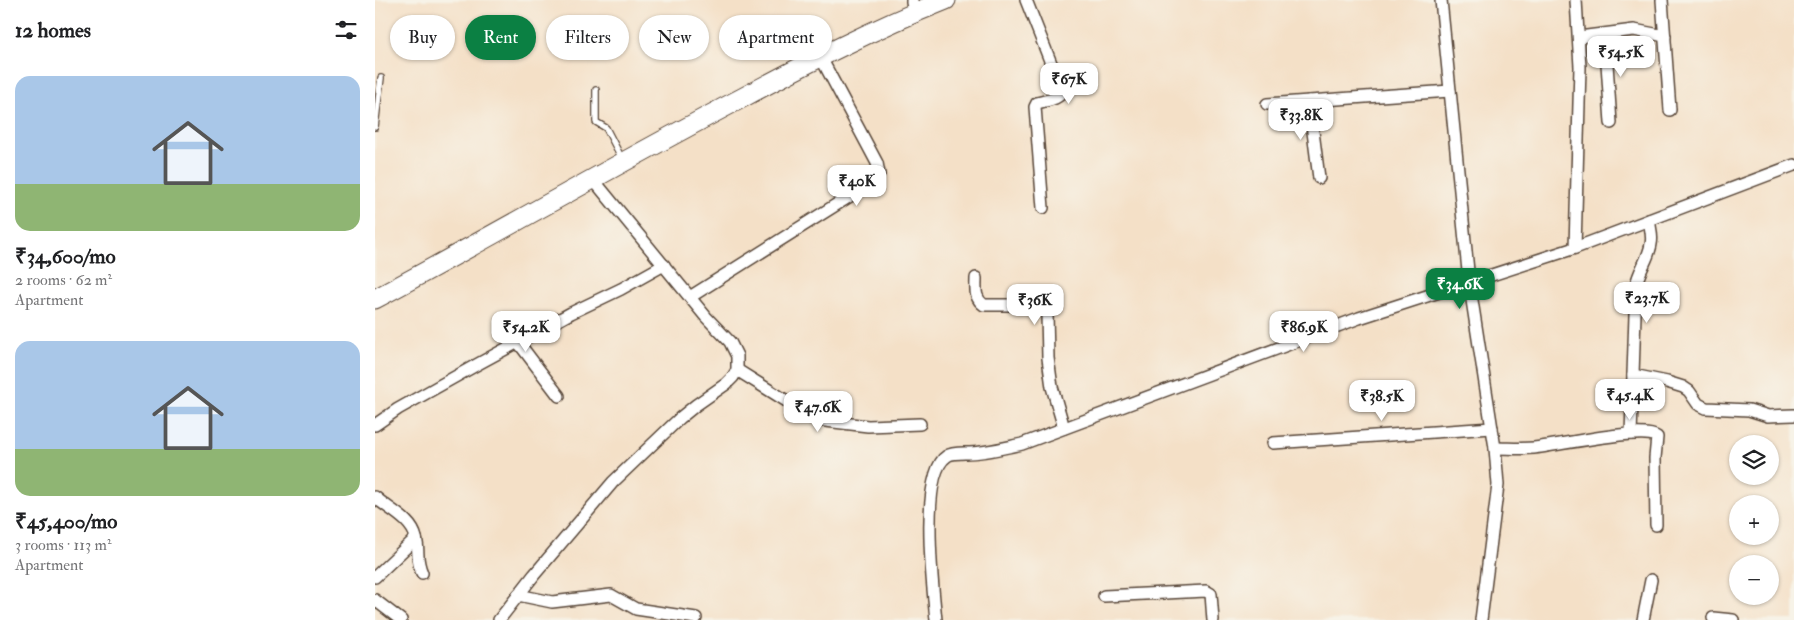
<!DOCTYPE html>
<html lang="en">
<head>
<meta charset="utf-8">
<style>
  body { margin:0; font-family:"IM FELL Double Pica",serif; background:#f2f2f2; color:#202124; height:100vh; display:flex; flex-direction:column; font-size:19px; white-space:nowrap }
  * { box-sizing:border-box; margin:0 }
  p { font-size:16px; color:#757577 }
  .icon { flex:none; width:28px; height:28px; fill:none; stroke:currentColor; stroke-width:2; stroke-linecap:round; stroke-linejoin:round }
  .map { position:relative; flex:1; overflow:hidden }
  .sheet { display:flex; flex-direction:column; background:#fff; width:375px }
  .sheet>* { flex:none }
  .hud { position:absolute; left:15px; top:15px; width:475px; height:45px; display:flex; gap:10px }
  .buttons { position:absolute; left:1354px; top:435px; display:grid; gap:10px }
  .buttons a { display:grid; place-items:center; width:50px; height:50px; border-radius:50%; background:#fff; box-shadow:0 1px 4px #0004; font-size:25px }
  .price { position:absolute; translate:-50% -42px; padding:0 11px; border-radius:10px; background:#fff; color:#222; font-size:16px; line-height:32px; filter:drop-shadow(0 1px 2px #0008) }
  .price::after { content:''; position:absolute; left:50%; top:30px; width:15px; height:11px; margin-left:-8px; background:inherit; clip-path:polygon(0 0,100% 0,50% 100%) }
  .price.on { background:#0b8043; color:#fff }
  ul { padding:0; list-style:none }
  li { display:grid; align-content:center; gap:10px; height:265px; padding:0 15px }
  li span { display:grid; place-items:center; height:155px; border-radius:15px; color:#555 }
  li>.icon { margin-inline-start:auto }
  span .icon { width:90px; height:90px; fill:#fffc; stroke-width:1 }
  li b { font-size:21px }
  h2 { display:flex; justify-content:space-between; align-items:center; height:60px; padding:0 15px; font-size:21px }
  .chip { padding:0 18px; border-radius:22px; background:#fff; box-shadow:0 1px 4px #0004; font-size:18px; line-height:45px }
  .chip.on { background:#0b8043; color:#fff }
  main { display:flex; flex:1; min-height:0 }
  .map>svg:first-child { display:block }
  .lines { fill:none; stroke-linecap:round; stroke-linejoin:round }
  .service-casing { stroke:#574537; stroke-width:8 }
  .minor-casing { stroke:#574537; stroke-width:14 }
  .trunk-casing { stroke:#574537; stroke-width:21 }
  .service { stroke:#fff; stroke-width:5.5 }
  .minor { stroke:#fff; stroke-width:11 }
  .trunk { stroke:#fff; stroke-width:19 }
</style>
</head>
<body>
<main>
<section class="sheet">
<h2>12 homes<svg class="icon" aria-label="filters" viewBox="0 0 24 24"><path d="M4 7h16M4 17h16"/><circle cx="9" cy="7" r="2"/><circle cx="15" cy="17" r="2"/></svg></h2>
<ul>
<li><span style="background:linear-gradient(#a9c7e8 70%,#8fb573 0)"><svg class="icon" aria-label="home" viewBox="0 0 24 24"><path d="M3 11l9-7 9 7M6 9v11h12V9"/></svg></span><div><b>₹34,600/mo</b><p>2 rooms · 62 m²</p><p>Apartment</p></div></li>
<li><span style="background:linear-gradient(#a9c7e8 70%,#8fb573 0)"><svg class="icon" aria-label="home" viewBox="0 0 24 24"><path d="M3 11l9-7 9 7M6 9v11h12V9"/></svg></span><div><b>₹45,400/mo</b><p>3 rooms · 113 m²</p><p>Apartment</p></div></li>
</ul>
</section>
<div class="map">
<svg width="1419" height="620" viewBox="0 0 1419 620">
  <rect width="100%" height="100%" fill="#f7f3e8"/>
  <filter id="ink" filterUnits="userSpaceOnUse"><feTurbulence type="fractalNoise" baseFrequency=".02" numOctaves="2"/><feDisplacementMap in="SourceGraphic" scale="10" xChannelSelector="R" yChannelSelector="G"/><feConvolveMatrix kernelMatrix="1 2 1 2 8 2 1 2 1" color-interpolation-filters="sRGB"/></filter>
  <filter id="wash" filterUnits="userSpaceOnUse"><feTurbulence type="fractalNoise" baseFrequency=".0096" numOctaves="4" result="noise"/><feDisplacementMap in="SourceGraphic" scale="20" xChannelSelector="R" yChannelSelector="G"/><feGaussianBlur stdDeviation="1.12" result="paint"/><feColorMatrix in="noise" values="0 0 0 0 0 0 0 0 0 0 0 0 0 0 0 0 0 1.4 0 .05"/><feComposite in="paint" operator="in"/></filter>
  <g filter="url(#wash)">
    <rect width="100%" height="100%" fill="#f4e0c7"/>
  </g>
  <g filter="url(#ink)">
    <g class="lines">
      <!-- service casing -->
      <g class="service-casing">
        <g id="service">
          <polyline points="221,90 221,122 231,128 244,153"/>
          <polyline points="0,127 6,78"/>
        </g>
      </g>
      <!-- minor casing -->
      <g class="minor-casing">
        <g id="minor">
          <polyline points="537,0 537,3"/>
          <path d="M651 0 687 91C684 100 671 100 662 103L660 107 668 208"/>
          <polyline points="1066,0 1094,281 1120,448 1123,485 1106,620"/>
          <polyline points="1287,0 1295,110"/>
          <polyline points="1230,34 1236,123"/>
          <polyline points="1204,37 1259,30 1290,36"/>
          <polyline points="934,101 944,178"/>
          <polyline points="892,104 1075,91"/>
          <polyline points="1200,248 1205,67 1201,0"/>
          <path d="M601 278C601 289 599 298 609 305H663L669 308 672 314 673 358 677 387 689 428"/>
          <polyline points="315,297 502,179 504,174 502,163 445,56"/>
          <polyline points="143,342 184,396"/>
          <polyline points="362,370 442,420 493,426 545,424"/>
          <polyline points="1258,375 1292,382 1308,387 1314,391 1323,404 1331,408 1374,410 1393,416 1419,415"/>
          <polyline points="0,425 23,409 103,364 196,313 246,289 289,265"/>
          <path d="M1256 434 1261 285C1264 270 1274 258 1276 244 1278 236 1275 227 1274 220"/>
          <polyline points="898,443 1117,428"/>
          <path d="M1120 448C1133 448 1146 449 1159 448 1181 446 1268 426 1282 437L1280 458 1281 525"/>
          <path d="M0 497C13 509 37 519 41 538 45 552 40 558 47 573"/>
          <polyline points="0,577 41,538"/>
          <polyline points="143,595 177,602 236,595 261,609 321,618"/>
          <polyline points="729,596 831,591 836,594 838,620"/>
          <polyline points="0,600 26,620"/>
          <polyline points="1338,618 1358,620"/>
          <polyline points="124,620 159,575 238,482 305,418 321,405 351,384 358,377 362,370 362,356 355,342 331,317 217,178"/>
          <path d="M561 620C558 589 544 474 572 456 576 453 585 453 590 453 610 453 628 448 647 444L984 318 1200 248 1419 165"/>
          <polyline points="1268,620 1276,580"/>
        </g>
      </g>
      <!-- trunk casing -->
      <g class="trunk-casing">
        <path id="trunk" d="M0 299C123 233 243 163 367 98 434 62 500 28 571 0"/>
      </g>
      <!-- service -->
      <use href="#service" class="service"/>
      <!-- minor -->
      <use href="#minor" class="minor"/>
      <!-- trunk -->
      <use href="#trunk" class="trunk"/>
    </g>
  </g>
</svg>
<div class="buttons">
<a><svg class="icon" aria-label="layers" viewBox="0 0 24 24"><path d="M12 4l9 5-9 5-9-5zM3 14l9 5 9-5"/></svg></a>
<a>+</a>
<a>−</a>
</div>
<b class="price" style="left:1246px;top:78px">₹54.5K</b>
<b class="price" style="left:694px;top:105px">₹67K</b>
<b class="price" style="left:926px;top:141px">₹33.8K</b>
<b class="price" style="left:482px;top:207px">₹40K</b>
<b class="price on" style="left:1085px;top:310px">₹34.6K</b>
<b class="price" style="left:1272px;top:324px">₹23.7K</b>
<b class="price" style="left:660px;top:326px">₹36K</b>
<b class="price" style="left:151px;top:353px">₹54.2K</b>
<b class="price" style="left:929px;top:353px">₹86.9K</b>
<b class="price" style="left:1255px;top:421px">₹45.4K</b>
<b class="price" style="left:1007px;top:422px">₹38.5K</b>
<b class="price" style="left:443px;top:433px">₹47.6K</b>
<div class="hud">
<a class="chip">Buy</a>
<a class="chip on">Rent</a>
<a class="chip">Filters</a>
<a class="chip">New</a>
<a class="chip">Apartment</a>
</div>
</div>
</main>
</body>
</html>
